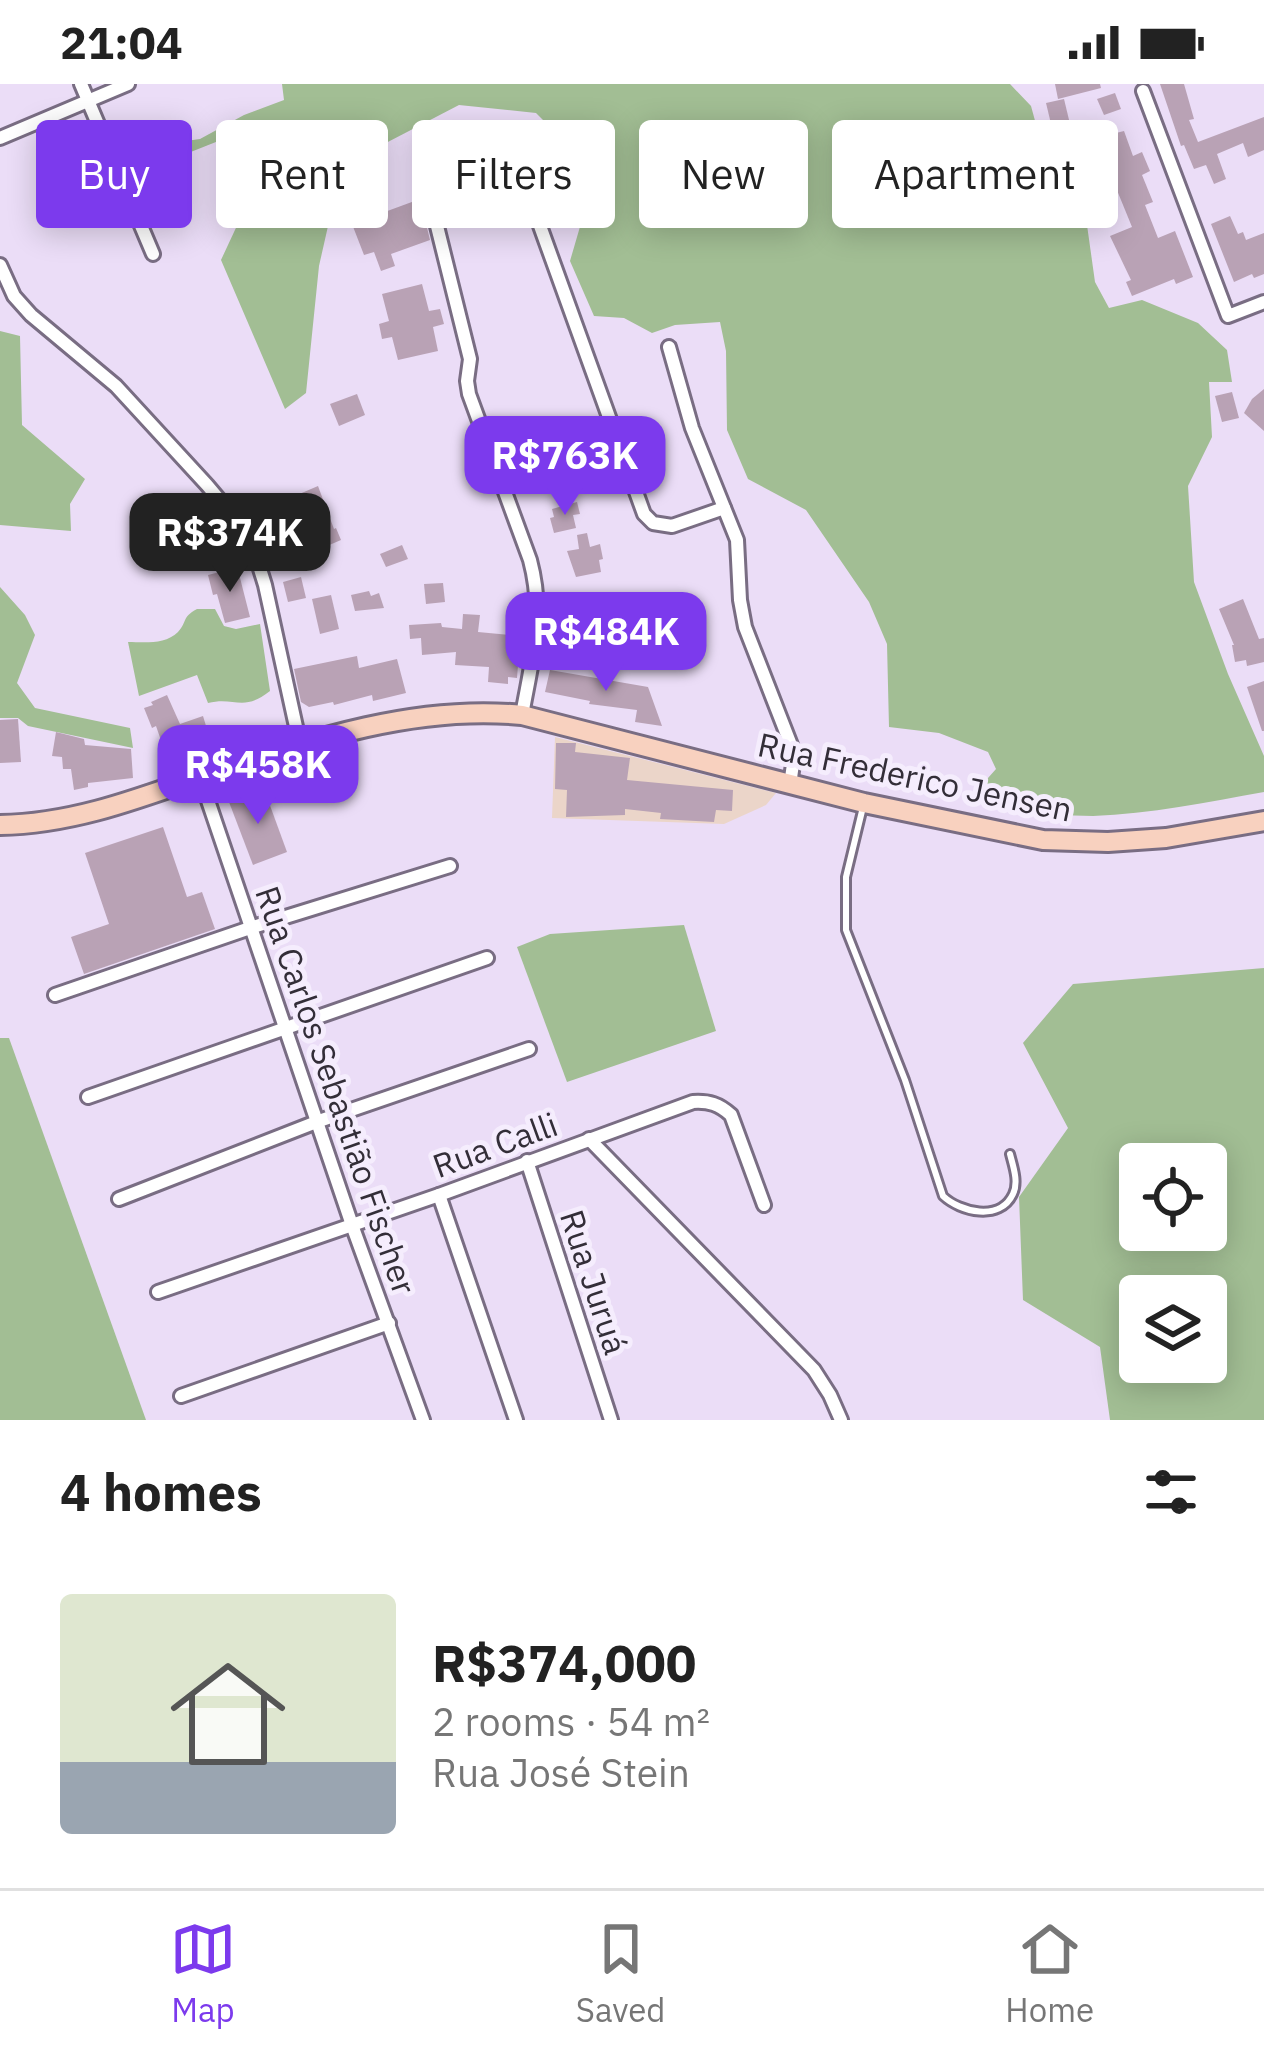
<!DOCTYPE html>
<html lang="en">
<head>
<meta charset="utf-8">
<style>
  body { margin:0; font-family:"IBM Plex Sans",sans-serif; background:#f2f2f2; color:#222; height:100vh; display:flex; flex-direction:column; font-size:45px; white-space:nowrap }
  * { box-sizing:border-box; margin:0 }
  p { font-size:39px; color:#767676 }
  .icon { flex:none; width:66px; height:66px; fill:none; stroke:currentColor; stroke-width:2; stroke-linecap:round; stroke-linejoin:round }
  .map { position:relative; height:1336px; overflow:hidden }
  .sheet { display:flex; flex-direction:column; background:#fff; flex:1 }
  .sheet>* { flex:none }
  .top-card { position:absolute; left:36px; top:36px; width:1194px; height:108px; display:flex; gap:24px }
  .controls { position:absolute; left:1119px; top:1059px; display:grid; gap:24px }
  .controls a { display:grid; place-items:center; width:108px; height:108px; border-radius:12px; background:#fff; box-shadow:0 6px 30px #0003; font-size:60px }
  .price { position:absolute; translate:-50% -102px; padding:0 27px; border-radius:24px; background:#7c3aed; color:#fff; font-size:39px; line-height:78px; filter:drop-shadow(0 3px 6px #0008) }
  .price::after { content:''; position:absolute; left:50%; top:72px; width:36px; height:27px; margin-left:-18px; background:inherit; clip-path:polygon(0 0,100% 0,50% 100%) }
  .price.selected { background:#222; color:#fff }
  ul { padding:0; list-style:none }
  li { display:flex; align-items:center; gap:36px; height:300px; padding:0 60px }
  li span { display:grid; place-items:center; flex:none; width:336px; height:240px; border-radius:12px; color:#555 }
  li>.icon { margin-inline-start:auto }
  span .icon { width:144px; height:144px; fill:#fffc; stroke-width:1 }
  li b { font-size:51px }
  h2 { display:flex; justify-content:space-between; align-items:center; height:144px; padding:0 60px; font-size:51px }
  .chip { padding:0 42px; border-radius:12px; background:#fff; box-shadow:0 6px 30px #0003; font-size:42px; line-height:108px }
  .chip.selected { background:#7c3aed; color:#fff }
  .status { display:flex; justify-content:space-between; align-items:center; height:84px; padding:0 60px; background:#fff; direction:ltr }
  .status svg { height:33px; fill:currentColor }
  .tabs { display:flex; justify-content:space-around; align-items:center; height:168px; border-top:3px solid #e0e0e0; background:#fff; font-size:33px; color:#767676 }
  .tabs a { display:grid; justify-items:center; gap:6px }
  .tabs .selected { color:#7c3aed }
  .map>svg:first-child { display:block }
  .education { fill:#ebd5c9 }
  .green { fill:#a2be94; fill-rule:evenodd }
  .building { fill:#b9a2b5 }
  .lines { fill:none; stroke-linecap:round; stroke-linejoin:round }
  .service-casing { stroke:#796d83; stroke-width:12 }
  .minor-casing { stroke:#796d83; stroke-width:18 }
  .secondary-casing { stroke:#796d83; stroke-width:24 }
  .service { stroke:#fff; stroke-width:6 }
  .minor { stroke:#fff; stroke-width:12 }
  .secondary { stroke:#f8d1bf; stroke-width:18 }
  .labels { text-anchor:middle; stroke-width:10; stroke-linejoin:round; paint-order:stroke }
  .street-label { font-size:33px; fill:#332e38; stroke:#f5edfd }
</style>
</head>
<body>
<div class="status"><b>21:04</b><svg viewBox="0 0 49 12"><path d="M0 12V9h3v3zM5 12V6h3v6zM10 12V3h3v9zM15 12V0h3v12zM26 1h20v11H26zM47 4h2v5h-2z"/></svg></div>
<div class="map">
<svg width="1264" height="1336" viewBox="0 0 1264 1336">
  <rect width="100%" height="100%" fill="#ebddf7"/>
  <!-- education -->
  <polygon class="education" points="555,653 776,709 766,721 724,740 552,734"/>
  <!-- green -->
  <g class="green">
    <path d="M282 0H1010L1031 22 1040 55 1066 59 1091 89 1102 120 1087 141 1095 198 1109 224 1142 216 1198 239 1227 266 1232 298H1209L1212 353 1188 402 1194 498 1228 590 1264 672V708C1208 718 1150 730 1093 732 1058 732 1023 727 988 722L980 703 996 685 988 668 939 649 889 643 887 560 869 518 806 426 748 395 727 346 726 267 720 238 675 241 652 249 624 234 594 232 570 177 584 129 568 61 536 29 459 21 384 60 333 120 319 182 306 309 285 325 221 176 281 47 221 56 173 75 170 66 172 59 200 55 244 31 284 16Z"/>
    <polygon points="0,247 20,252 22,341 85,395 70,420 71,447 0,441"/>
    <polygon points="0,503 25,531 35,551 17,599 35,624 130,644 133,664 28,642 18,634 0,634"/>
    <path d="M197 525H215L224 542 236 545 260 540 270 607C242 629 235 612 208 619L197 591 139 612 128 558C144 558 165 561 178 548 188 537 181 534 197 525Z"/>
    <polygon points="684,841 716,947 567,998 517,863 550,850"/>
    <path d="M1264 884V1336H1110L1100 1263 1023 1216 1019 1113 1068 1044 1023 959 1073 900ZM1140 1080H1206V1146H1140ZM1140 1212H1206V1278H1140Z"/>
    <polygon points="0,954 9,954 146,1336 0,1336"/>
  </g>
  <!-- building -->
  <g class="building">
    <polygon points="1055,0 1100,0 1101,4 1058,15"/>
    <polygon points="1160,0 1184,0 1194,35 1189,36 1198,58 1264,33 1264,66 1248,73 1243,59 1217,70 1226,95 1214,100 1206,81 1194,85 1184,61 1181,62"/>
    <polygon points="1115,9 1121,25 1104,31 1097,15"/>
    <polygon points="1064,15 1070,40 1052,44 1046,19"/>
    <polygon points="1112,40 1116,49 1124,47 1133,72 1142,68 1150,87 1142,91 1153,118 1145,121 1158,154 1175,147 1193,193 1176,200 1174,195 1132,212 1126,198 1131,196 1110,152 1132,143 1103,72 1099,74 1090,48"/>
    <polygon points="420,115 430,156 391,170 395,182 381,187 374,168 364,171 352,140"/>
    <polygon points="1230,132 1238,150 1243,148 1246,156 1264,149 1264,190 1254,194 1252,190 1234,198 1211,140"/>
    <polygon points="422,200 429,227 440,225 444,240 433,243 438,267 398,276 392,253 382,255 379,240 389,237 382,210"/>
    <polygon points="1264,305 1264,347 1244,329 1252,315"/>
    <polygon points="1232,308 1239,334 1222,338 1215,312"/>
    <polygon points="357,310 365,331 339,342 330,320"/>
    <polygon points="318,402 334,445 336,444 341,456 306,471 283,417"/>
    <polygon points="577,418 580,430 573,431 576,444 554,449 550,434 554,433 552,425"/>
    <polygon points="587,449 590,463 600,460 603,475 599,476 601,488 576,493 567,467 579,465 577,451"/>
    <polygon points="402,461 408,475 386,483 380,470"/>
    <polygon points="235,484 236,490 239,490 250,533 225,539 217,510 213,511 208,491"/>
    <polygon points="301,493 306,514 288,518 283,498"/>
    <polygon points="443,499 445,518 426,520 424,500"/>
    <polygon points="369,507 371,512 379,509 384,524 355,527 351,511"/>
    <polygon points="331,511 339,545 320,550 312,515"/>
    <polygon points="609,514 628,559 616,564 614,559 596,567 583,537 588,535 586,530 599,524 597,519"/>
    <polygon points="1243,515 1259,555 1264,554 1264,578 1247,582 1246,576 1235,578 1232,561 1234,561 1219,525"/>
    <polygon points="463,530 480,531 478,548 511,551 509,568 519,569 517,594 508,593 508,600 488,598 489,583 455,581 456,568 422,571 421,554 410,555 409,541 441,539 442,543 462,545"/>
    <polygon points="357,572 359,584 397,575 406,609 373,617 372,611 334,621 333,618 309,623 301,618 294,585"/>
    <polygon points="550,586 648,603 662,642 635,638 637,626 589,620 590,617 545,608"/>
    <polygon points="1264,597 1264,647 1262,647 1247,603"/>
    <polygon points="167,611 180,640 203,632 210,655 169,670 164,665 156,642 152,644 144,624 153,621 151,618"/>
    <polygon points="18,635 21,678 0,679 0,636"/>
    <polygon points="56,648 84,655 85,661 131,665 133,694 88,699 88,703 74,706 71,685 63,685 62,673 52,672"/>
    <polygon points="556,659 576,659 575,668 630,674 627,696 733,706 732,727 716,726 714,738 660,735 661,729 625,725 625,731 566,733 567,706 555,705"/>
    <polygon points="264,705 287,768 253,781 229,718"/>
    <polygon points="163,743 187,813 202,808 215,845 84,890 71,853 109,840 85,769"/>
  </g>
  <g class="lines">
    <!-- service casing -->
    <g class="service-casing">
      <path id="service" d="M863 723 846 793V846L905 996 943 1112C960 1128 1000 1138 1013 1110 1019 1098 1013 1082 1010 1070"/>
    </g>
    <!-- minor casing -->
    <g class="minor-casing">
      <g id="minor">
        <polyline points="81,0 153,170"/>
        <polyline points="1143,7 1228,232 1264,218"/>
        <polyline points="0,54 128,0"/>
        <polyline points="522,92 644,430 653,439 672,442 724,424"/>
        <path d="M429 110 470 275 467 297 469 310 530 476C545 532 532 575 522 631"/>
        <polyline points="0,181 14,212 31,231 116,302 207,401 244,445 255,469 265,501 300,661"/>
        <polyline points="669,263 692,344 737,456 740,516 745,543 791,661 793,680 790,701"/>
        <polyline points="200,693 352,1141 423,1336"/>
        <polyline points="55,911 250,844 450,782"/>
        <polyline points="88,1013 487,874"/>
        <polyline points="589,1055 814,1286 830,1311 841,1336"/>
        <polyline points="527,1077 611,1336"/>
        <polyline points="439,1111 516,1336"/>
        <polyline points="119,1115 319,1037 529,965"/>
        <path d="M158 1208 439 1111 693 1018C709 1017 719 1020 731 1031L764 1121"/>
        <polyline points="181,1312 389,1239"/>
      </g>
    </g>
    <!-- secondary casing -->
    <g class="secondary-casing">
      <path id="secondary" d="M0 741C69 740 132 717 197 694 302 659 410 620 522 631L864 719 1043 756 1108 758 1166 754 1264 737"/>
    </g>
    <!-- service -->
    <use href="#service" class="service"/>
    <!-- minor -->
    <use href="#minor" class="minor"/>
    <!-- secondary -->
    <use href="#secondary" class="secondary"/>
  </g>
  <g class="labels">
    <!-- street labels -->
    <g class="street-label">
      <text transform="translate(915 693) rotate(12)" y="12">Rua Frederico Jensen</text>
      <text transform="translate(336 1006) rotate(71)" y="12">Rua Carlos Sebastião Fischer</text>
      <text transform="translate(495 1061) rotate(-20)" y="12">Rua Calli</text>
      <text transform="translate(594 1198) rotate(72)" y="12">Rua Juruá</text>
    </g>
  </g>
</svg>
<div class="controls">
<a><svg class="icon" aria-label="locate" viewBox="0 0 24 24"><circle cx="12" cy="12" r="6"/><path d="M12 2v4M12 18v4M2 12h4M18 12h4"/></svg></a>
<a><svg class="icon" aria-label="layers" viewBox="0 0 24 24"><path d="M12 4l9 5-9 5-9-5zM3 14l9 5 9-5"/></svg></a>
</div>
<b class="price" style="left:565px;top:434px">R$763K</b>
<b class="price selected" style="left:230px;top:511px">R$374K</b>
<b class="price" style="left:606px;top:610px">R$484K</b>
<b class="price" style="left:258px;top:743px">R$458K</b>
<div class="top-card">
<a class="chip selected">Buy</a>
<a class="chip">Rent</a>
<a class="chip">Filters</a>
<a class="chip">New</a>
<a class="chip">Apartment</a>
</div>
</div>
<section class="sheet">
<h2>4 homes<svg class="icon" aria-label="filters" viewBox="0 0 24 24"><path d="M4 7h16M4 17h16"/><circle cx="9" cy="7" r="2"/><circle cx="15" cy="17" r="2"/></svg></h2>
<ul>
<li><span style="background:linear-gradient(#dfe7d0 70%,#9aa5b1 0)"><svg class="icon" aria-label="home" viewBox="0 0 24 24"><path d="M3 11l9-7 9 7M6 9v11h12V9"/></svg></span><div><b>R$374,000</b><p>2 rooms · 54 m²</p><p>Rua José Stein</p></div></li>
</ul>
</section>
<nav class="tabs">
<a class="selected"><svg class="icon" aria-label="map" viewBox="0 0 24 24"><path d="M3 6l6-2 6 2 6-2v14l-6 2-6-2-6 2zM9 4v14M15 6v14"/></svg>Map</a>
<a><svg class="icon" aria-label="saved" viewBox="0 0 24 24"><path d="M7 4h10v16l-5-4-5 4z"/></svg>Saved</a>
<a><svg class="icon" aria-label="home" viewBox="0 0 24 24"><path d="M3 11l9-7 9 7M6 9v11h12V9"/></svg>Home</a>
</nav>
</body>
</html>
